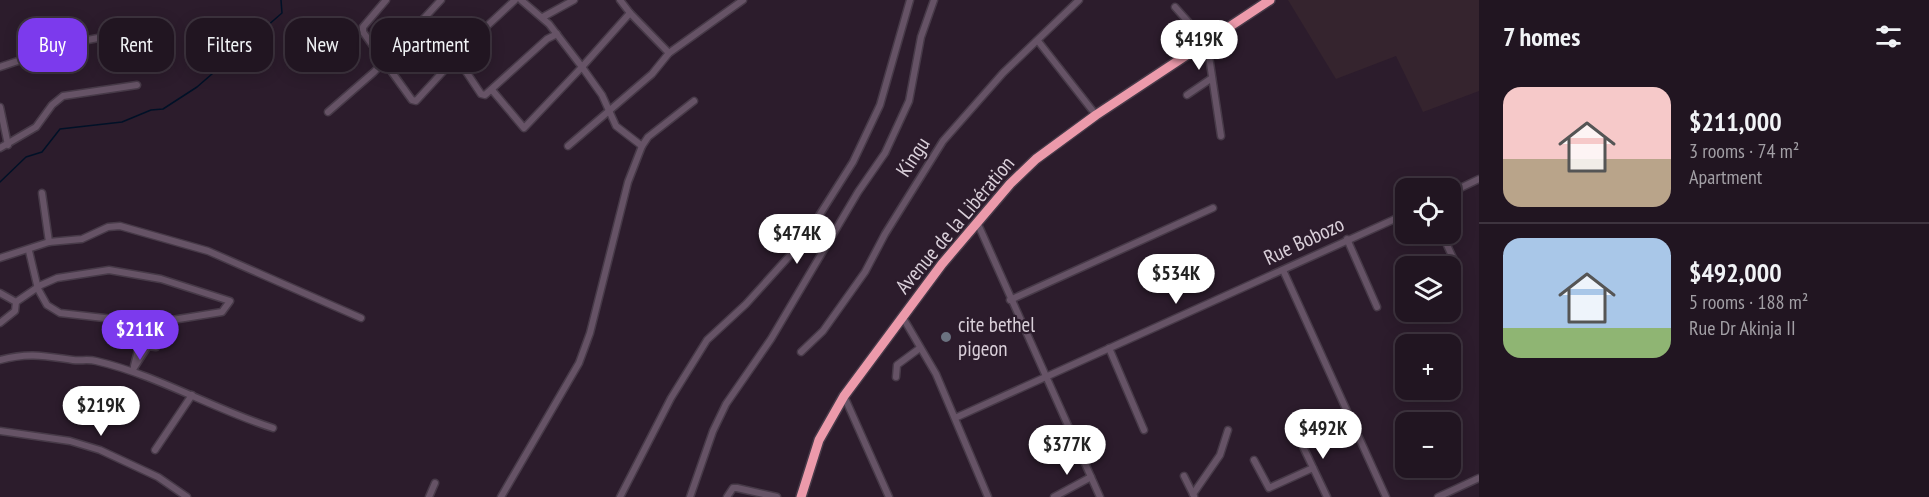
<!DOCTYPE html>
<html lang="en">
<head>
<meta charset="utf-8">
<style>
  body { margin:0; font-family:"PT Sans Narrow",sans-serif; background:#2d222e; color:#f1f3f6; height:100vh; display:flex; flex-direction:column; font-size:22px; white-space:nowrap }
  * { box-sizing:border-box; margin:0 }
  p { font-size:20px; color:#a29fa5 }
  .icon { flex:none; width:33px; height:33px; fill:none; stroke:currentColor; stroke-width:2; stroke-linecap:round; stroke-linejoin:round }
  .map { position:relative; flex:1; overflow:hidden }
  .details { display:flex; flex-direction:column; background:#211521; width:450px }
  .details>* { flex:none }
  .banner { position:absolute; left:18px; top:18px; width:570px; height:54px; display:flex; gap:12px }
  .controls { position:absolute; left:1395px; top:178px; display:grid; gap:12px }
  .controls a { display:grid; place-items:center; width:66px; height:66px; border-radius:12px; background:#211521; box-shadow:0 3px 15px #0003,0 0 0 2px #3e343f; font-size:30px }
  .price { position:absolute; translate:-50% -51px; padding:0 14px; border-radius:21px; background:#fff; color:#222; font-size:20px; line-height:39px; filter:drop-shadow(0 2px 3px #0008) }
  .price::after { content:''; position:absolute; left:50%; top:36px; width:18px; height:14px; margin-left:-9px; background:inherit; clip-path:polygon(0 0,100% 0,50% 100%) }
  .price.selected { background:#7c3aed; color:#fff }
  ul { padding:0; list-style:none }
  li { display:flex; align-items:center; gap:18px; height:150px; padding:0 24px }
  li+li { border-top:2px solid #3e343f }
  li span { display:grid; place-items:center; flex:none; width:168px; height:120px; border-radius:18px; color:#555 }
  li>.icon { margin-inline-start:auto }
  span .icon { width:72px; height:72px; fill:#fffc; stroke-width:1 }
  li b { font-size:26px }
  h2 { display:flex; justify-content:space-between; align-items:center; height:72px; padding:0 24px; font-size:26px }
  .tag { padding:0 21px; border-radius:18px; background:#211521; box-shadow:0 3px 15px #0003,0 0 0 2px #3e343f; font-size:21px; line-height:54px }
  .tag.selected { background:#7c3aed; color:#fff }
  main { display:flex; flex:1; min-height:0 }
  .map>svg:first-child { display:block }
  .education { fill:#35242e }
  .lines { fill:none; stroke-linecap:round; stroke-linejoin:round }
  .stream { stroke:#001127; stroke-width:1.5 }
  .minor-casing { stroke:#473a48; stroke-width:9 }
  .highway-casing { stroke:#473a48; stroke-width:12 }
  .minor { stroke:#665366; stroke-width:6 }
  .highway { stroke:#ec9aab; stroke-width:9 }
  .worship-dot { fill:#6b7280; stroke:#2c1c2c; stroke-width:2 }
  .labels { text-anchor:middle; stroke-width:4.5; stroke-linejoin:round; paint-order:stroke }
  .street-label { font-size:21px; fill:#d9cfd9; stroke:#2c1c2c }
  .poi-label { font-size:21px; fill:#d9cfd9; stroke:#2c1c2c; text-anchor:start }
</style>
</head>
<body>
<main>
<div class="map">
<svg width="1479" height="497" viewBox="0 0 1479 497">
  <rect width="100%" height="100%" fill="#2c1c2c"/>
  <!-- education -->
  <polygon class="education" points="1288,0 1479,0 1479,91 1423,112 1396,56 1336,79"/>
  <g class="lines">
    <!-- stream -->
    <polyline class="stream" points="0,182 26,157 42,152 60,129 122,122 151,110 163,109 197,87 282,13 281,0"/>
    <!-- minor casing -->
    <g class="minor-casing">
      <g id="minor">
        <polyline points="386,0 363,27 363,32 412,100 416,101 472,40 515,0"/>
        <polyline points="521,0 549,24 582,67 630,13 620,0"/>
        <polyline points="1175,7 1207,43 1221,136"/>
        <polyline points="630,13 669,53"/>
        <polyline points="543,17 574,0"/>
        <polyline points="1038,41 1096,115"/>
        <polyline points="457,58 481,94 485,95 547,39 557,34"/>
        <polyline points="0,67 72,43 124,33"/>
        <polyline points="492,90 524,128 582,67 602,95 616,126 642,146"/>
        <polyline points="1187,95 1212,78"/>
        <polyline points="0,107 8,145"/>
        <polyline points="328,112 374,72 441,0"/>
        <polyline points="568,146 652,74 669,53 743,0"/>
        <polyline points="0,148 36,127 52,105 63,96 137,85"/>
        <polyline points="42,193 49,242"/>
        <polyline points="1450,193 1479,179"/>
        <polyline points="977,222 1100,497"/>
        <polyline points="1442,234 1458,269"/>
        <polyline points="1347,239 1377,307"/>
        <polyline points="29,251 38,289 47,305 60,313 113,319 120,333 148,346"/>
        <polyline points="0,258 49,242 82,239 108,227 120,226 208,251 361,318"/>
        <polyline points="1283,270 1386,497"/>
        <polyline points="0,293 16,302"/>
        <polyline points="1010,300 1213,208"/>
        <polyline points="902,316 936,374 988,497"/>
        <polyline points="0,323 15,311 16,302 41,285 57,278 109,270 161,279 230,301 222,312 172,320 142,317 113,319"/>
        <polyline points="1109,348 1144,430"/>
        <polyline points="801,352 823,331 865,272 885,234 943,141 1003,73 1079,0"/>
        <path d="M0 360C29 352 45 356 73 360 81 361 88 359 96 361 157 375 213 409 273 428"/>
        <polyline points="134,366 140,343"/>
        <polyline points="132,371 148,346 156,347 169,320"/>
        <polyline points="896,377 897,365 920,348"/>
        <polyline points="844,396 889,497"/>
        <polyline points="955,418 1406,214"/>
        <polyline points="0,431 70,441 100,450 158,477 187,497"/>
        <polyline points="1297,434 1327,497"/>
        <polyline points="155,450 192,395"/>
        <polyline points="1254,460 1269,488 1313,468"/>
        <polyline points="1184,476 1194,496"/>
        <polyline points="1193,494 1220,455 1228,430"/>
        <polyline points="429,497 435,483"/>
        <polyline points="501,497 579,363 590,333 628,182 642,146 648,137 694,101"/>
        <polyline points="620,497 671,398 707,340 746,304 803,241 853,162 880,105 910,0"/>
        <polyline points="690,497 713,431 726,404 771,339 858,192 885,153 909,101 921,37 934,0"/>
        <polyline points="727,497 733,488 737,488 777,497"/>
        <polyline points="1054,497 1091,477"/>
        <polyline points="1438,497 1479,478"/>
      </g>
    </g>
    <!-- highway casing -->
    <g class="highway-casing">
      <polyline id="highway" points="801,497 819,440 844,396 942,264 1010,184 1036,159 1096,115 1270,0"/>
    </g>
    <!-- minor -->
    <use href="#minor" class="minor"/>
    <!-- highway -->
    <use href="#highway" class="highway"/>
  </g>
  <!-- markers -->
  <circle class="worship-dot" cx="946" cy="337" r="6"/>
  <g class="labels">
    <!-- street labels -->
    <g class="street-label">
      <text transform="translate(913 157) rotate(-57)" y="7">Kingu</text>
      <text transform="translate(955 225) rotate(-50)" y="7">Avenue de la Libération</text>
      <text transform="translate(1304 241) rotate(-25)" y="7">Rue Bobozo</text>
    </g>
    <!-- poi labels -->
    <g class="poi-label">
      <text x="958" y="332">cite bethel<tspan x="958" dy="24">pigeon</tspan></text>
    </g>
  </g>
</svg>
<div class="controls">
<a><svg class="icon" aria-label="locate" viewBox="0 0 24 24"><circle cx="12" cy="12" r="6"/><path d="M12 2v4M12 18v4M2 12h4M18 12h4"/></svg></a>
<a><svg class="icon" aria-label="layers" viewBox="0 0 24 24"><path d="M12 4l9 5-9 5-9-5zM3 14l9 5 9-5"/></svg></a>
<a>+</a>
<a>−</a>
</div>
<b class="price" style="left:1199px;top:71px">$419K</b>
<b class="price" style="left:797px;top:265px">$474K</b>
<b class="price" style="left:1176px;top:305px">$534K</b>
<b class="price selected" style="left:140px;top:361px">$211K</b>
<b class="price" style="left:101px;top:437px">$219K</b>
<b class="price" style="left:1323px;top:460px">$492K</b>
<b class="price" style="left:1067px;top:476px">$377K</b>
<div class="banner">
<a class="tag selected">Buy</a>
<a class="tag">Rent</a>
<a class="tag">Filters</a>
<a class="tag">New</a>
<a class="tag">Apartment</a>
</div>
</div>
<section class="details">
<h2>7 homes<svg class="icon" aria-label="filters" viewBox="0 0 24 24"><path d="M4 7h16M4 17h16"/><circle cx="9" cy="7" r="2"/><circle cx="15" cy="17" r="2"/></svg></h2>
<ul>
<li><span style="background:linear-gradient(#f6c9c9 60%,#b9a48a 0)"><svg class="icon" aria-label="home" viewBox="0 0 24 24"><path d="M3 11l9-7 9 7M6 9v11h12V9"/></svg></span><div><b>$211,000</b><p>3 rooms · 74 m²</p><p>Apartment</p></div></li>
<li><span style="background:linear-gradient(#a9c7e8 75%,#8fb573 0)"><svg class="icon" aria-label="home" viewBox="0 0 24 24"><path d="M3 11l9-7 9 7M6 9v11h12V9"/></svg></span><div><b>$492,000</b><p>5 rooms · 188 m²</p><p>Rue Dr Akinja II</p></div></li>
</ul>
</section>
</main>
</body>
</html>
